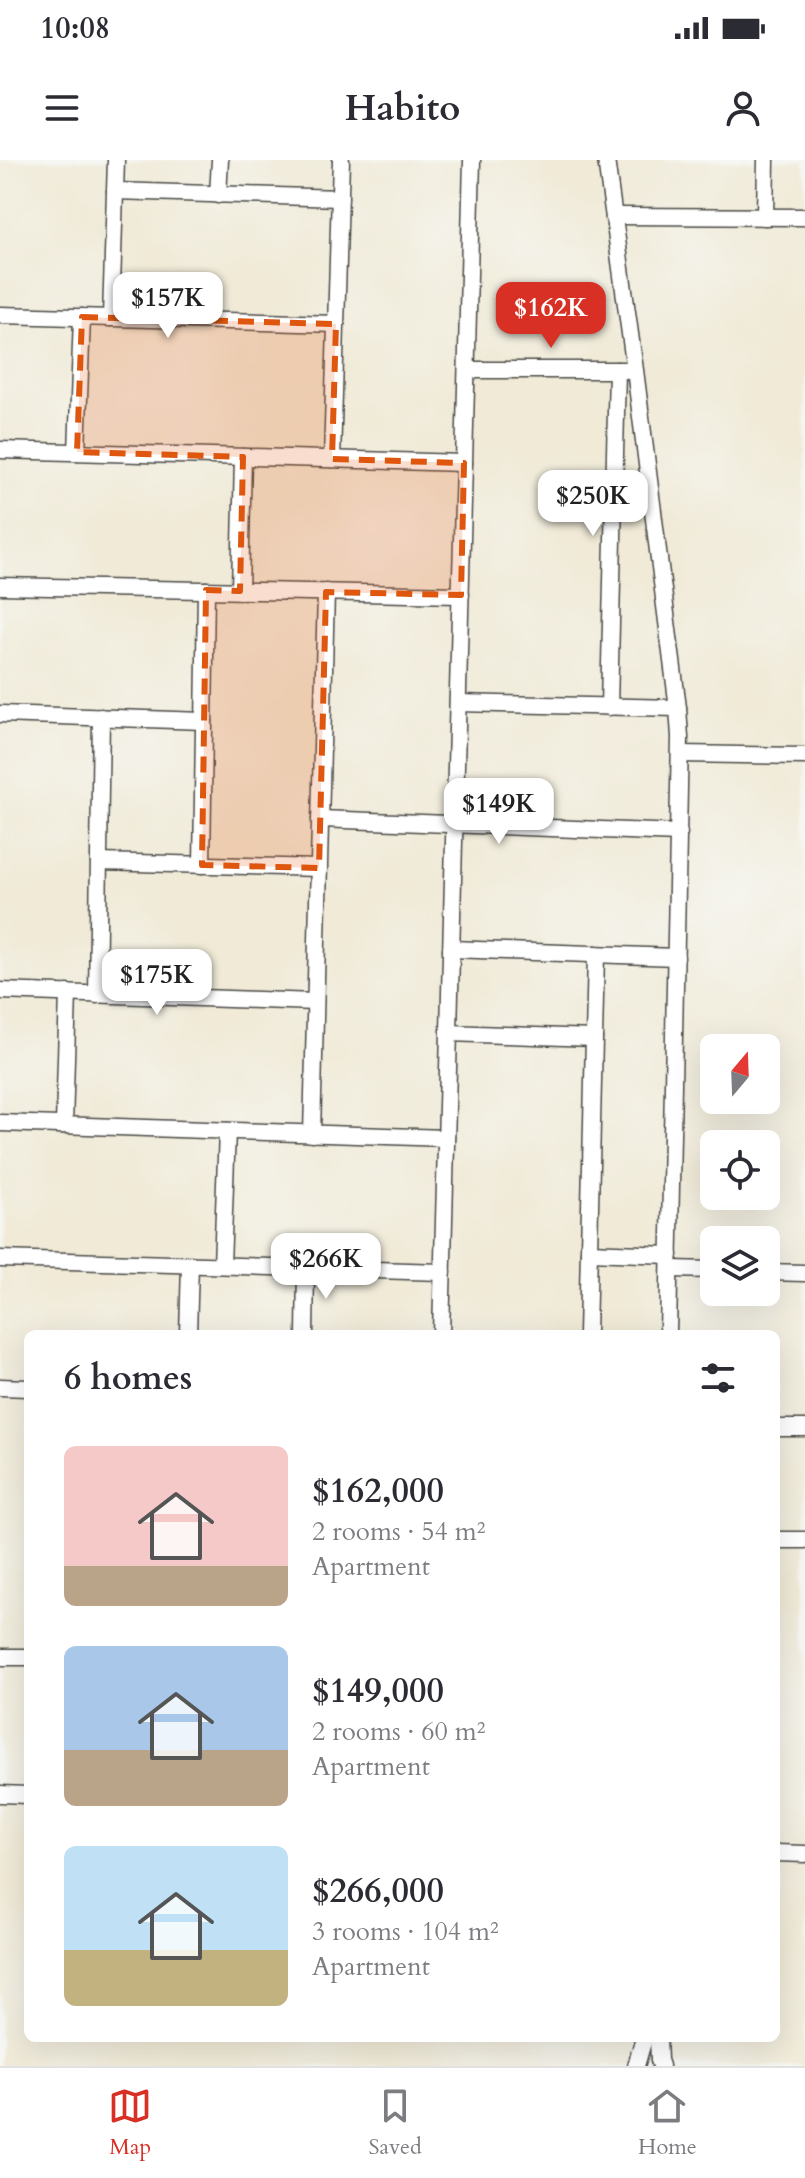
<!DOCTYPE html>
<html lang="en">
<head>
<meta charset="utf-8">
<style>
  body { margin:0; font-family:Cardo,serif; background:#f7f7f7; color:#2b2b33; height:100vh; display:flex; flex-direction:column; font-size:30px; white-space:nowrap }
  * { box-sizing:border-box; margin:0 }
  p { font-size:26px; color:#7c7c81 }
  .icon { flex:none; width:44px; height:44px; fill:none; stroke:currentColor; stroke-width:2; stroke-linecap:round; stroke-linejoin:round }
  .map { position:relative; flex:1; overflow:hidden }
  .side { position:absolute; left:24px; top:1170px; width:756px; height:712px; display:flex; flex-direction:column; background:#fff; border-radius:12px; box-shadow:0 8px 32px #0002 }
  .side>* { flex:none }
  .needle { width:52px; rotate:19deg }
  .controls { position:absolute; left:700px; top:874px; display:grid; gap:16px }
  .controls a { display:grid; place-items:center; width:80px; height:80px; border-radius:12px; background:#fff; box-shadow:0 8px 32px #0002; font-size:40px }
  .price { position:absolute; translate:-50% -68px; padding:0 18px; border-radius:16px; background:#fff; color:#222; font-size:26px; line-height:52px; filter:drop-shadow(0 2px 4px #0008) }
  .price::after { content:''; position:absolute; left:50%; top:48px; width:24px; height:18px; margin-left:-12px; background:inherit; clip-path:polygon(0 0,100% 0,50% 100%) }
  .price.current { background:#d93025; color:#fff }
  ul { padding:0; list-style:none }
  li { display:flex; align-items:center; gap:24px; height:200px; padding:0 40px }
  li span { display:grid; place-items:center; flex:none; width:224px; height:160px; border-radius:12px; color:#555 }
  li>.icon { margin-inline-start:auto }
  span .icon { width:96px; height:96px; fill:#fffc; stroke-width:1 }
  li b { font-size:34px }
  h2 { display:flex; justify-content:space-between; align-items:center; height:96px; padding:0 40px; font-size:34px }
  .status { display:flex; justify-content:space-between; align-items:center; height:56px; padding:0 40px; background:#fff; direction:ltr }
  .status svg { height:22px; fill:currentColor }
  header { display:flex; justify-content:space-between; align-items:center; height:104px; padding:0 40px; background:#fff; font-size:36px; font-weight:800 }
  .menu { display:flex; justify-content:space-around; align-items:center; height:112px; border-top:2px solid #e1e1e2; background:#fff; font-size:22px; color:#7c7c81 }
  .menu a { display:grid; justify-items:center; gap:4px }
  .menu .current { color:#d93025 }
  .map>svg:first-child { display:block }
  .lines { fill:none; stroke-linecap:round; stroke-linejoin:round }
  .minor-casing { stroke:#494845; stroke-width:19 }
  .minor { stroke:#fff; stroke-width:16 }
  .marked { fill:#df570e; fill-opacity:0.2; stroke:#df570e; stroke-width:6; stroke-dasharray:16 10; stroke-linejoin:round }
</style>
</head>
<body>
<div class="status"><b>10:08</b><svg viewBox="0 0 49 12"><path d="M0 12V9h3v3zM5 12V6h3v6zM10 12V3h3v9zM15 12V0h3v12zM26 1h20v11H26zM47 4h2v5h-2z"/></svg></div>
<header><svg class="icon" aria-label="menu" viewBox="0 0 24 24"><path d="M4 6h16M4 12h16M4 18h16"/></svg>Habito<svg class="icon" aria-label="person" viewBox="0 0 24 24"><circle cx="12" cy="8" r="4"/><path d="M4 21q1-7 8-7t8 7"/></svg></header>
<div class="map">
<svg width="805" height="1906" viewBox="0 0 805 1906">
  <rect width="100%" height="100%" fill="#f6f6f2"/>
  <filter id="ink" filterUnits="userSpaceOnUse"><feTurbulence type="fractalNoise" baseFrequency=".0125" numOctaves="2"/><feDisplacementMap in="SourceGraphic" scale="16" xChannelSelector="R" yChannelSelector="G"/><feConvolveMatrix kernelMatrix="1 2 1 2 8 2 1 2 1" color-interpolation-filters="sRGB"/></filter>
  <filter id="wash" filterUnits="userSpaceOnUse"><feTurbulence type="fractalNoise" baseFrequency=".006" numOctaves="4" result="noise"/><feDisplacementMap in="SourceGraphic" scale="32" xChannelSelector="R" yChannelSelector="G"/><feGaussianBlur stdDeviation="1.8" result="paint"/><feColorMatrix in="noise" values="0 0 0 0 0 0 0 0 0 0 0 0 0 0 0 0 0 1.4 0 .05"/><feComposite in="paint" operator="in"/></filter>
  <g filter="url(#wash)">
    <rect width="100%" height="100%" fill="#f0ead7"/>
  </g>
  <g filter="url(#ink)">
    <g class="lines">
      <!-- minor casing -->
      <g class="minor-casing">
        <g id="minor">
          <polyline points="606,0 635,210 678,548 680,577 668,1174"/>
          <polyline points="115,31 340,38"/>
          <polyline points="218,35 220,0"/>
          <polyline points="614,56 805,57"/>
          <polyline points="765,57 766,0"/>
          <polyline points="0,155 336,164"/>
          <polyline points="111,158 116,0"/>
          <polyline points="467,210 626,210"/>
          <polyline points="0,290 464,303"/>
          <polyline points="77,292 82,157"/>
          <polyline points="332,299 341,0"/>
          <polyline points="0,426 461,435"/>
          <polyline points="240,431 243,297"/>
          <polyline points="458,543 678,548"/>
          <polyline points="609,547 617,210"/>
          <polyline points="0,554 204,561"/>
          <polyline points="680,594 805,596"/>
          <polyline points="320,659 679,673"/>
          <polyline points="99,702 319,708"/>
          <polyline points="202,705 206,430"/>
          <polyline points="451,789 676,797"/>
          <polyline points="0,831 315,842"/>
          <polyline points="97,835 101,557"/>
          <polyline points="449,873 594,878"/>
          <polyline points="0,963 446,978"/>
          <polyline points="64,965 68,833"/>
          <polyline points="312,974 326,432"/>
          <polyline points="589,1092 670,1095"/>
          <polyline points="0,1099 443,1112"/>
          <polyline points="222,1105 227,971"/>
          <polyline points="670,1109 714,1110"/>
          <polyline points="766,1112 805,1113"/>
          <polyline points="188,1174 190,1104"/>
          <polyline points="305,1174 306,1108"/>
          <polyline points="441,1174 472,0"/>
          <polyline points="587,1174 596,794"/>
          <polyline points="0,1227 28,1228"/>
          <polyline points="776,1268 805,1268"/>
          <polyline points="776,1380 805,1380"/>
          <polyline points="0,1497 28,1497"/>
          <polyline points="0,1634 28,1635"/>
          <polyline points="776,1693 805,1694"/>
          <polyline points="658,1878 659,1900 661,1906"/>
          <polyline points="636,1906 644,1878"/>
        </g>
      </g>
      <!-- minor -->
      <use href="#minor" class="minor"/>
    </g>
  </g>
  <!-- marked area -->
  <path class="marked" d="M82 157 336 164 332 299 464 303 461 435 326 432 319 708 202 705 206 430 240 431 243 297 77 292Z"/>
</svg>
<div class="controls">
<a><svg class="needle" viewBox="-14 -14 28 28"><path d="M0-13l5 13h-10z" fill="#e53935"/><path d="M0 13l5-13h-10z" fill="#7c7c81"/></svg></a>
<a><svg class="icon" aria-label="locate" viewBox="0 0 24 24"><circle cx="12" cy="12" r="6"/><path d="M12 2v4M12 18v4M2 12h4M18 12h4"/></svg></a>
<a><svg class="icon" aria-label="layers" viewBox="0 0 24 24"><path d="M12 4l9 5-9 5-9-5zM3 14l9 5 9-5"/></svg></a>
</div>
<b class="price" style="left:168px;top:180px">$157K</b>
<b class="price current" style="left:551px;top:190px">$162K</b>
<b class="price" style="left:593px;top:378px">$250K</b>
<b class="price" style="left:499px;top:686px">$149K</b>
<b class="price" style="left:157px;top:857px">$175K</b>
<b class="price" style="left:326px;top:1141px">$266K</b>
<section class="side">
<h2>6 homes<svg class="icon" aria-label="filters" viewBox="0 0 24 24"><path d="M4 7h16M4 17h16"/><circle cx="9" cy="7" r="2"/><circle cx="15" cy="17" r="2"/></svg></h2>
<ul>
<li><span style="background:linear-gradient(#f6c9c9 75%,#b9a48a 0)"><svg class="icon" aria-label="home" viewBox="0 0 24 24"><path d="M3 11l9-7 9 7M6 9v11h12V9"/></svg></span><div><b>$162,000</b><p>2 rooms · 54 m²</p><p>Apartment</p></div></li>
<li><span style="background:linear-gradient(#a9c7e8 65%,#b9a48a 0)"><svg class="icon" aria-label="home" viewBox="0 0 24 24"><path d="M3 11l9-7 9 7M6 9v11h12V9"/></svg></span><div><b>$149,000</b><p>2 rooms · 60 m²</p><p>Apartment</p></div></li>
<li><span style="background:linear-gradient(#bfe0f5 65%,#c2b280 0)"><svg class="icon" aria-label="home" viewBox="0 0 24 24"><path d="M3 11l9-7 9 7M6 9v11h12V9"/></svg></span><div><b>$266,000</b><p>3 rooms · 104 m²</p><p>Apartment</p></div></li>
</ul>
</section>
</div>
<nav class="menu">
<a class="current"><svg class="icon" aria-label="map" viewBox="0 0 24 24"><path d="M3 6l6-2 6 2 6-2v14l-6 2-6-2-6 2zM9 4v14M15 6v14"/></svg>Map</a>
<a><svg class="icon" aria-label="saved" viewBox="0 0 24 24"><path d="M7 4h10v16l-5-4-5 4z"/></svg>Saved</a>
<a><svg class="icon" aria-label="home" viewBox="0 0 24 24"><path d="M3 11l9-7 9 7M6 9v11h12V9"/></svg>Home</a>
</nav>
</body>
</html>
